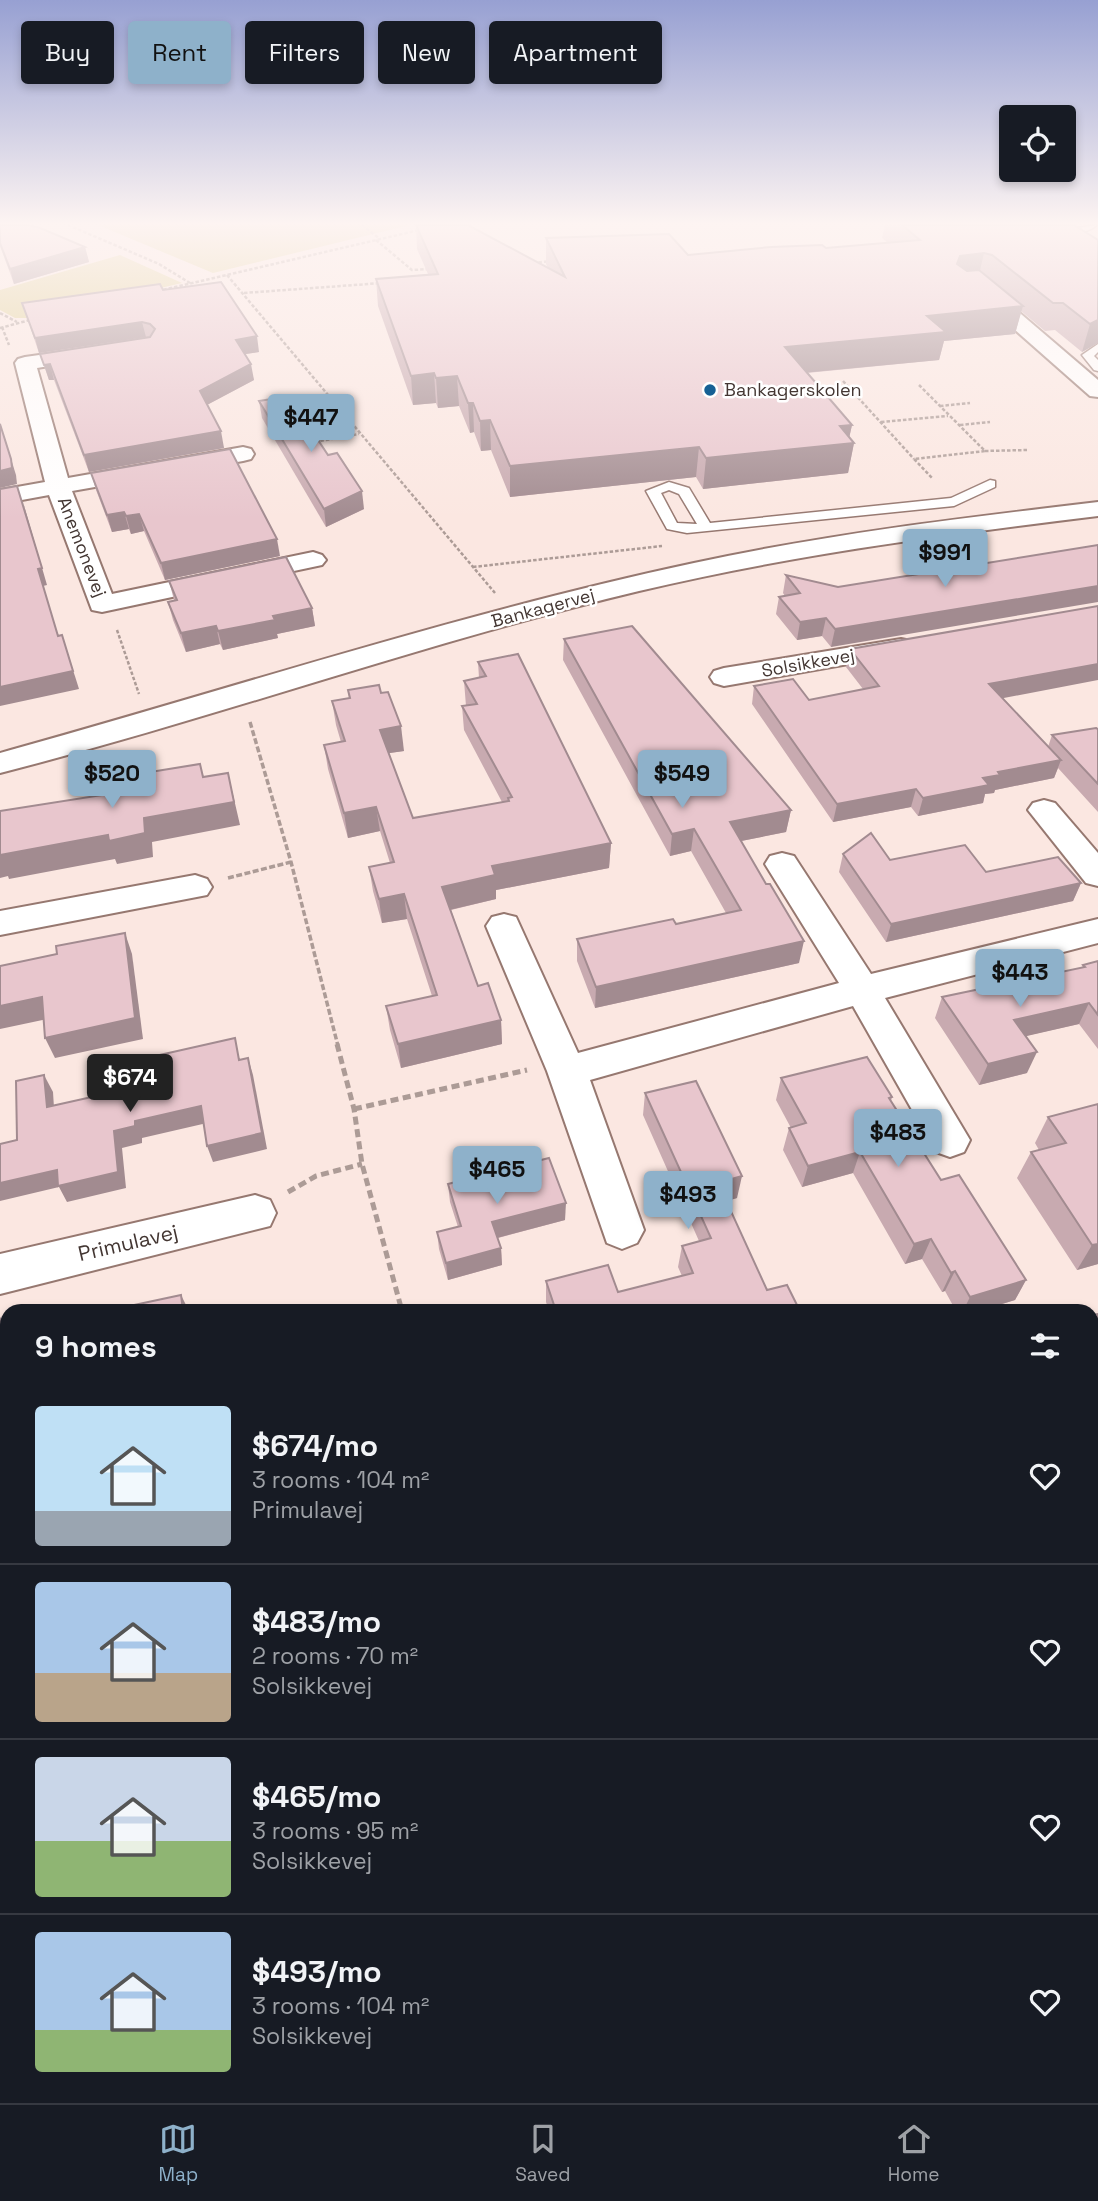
<!DOCTYPE html>
<html lang="en">
<head>
<meta charset="utf-8">
<style>
  body { margin:0; font-family:"Space Grotesk",sans-serif; background:#242831; color:#f1f3f6; height:100vh; display:flex; flex-direction:column; font-size:26px; white-space:nowrap }
  * { box-sizing:border-box; margin:0 }
  p { font-size:23px; color:#9ea1a6 }
  .icon { flex:none; width:38px; height:38px; fill:none; stroke:currentColor; stroke-width:2; stroke-linecap:round; stroke-linejoin:round }
  .map { position:relative; flex:1; overflow:hidden }
  .panel { position:absolute; left:0px; top:1304px; width:1099px; height:800px; display:flex; flex-direction:column; background:#171b24; border-radius:21px 21px 0 0; box-shadow:0 4px 10px #0003 }
  .panel>* { flex:none }
  .top-card { position:absolute; left:21px; top:21px; width:700px; height:63px; display:flex; gap:14px }
  .controls { position:absolute; left:999px; top:105px; display:grid; gap:14px }
  .controls a { display:grid; place-items:center; width:77px; height:77px; border-radius:7px; background:#171b24; box-shadow:0 4px 10px #0003; font-size:35px }
  .price { position:absolute; translate:-50% -60px; padding:0 16px; border-radius:7px; background:#8eb1ca; color:#111; font-size:23px; line-height:46px; filter:drop-shadow(0 2px 4px #0008) }
  .price::after { content:''; position:absolute; left:50%; top:42px; width:21px; height:16px; margin-left:-10px; background:inherit; clip-path:polygon(0 0,100% 0,50% 100%) }
  .price.selected { background:#222; color:#fff }
  ul { padding:0; list-style:none }
  li { display:flex; align-items:center; gap:21px; height:175px; padding:0 35px }
  li+li { border-top:2px solid #363941 }
  li span { display:grid; place-items:center; flex:none; width:196px; height:140px; border-radius:7px; color:#555 }
  li>.icon { margin-inline-start:auto }
  span .icon { width:84px; height:84px; fill:#fffc; stroke-width:1 }
  li b { font-size:30px }
  h2 { display:flex; justify-content:space-between; align-items:center; height:84px; padding:0 35px; font-size:30px }
  .pill { padding:0 24px; border-radius:7px; background:#171b24; box-shadow:0 4px 10px #0003; font-size:24px; line-height:63px }
  .pill.selected { background:#8eb1ca; color:#111 }
  .dock { display:flex; justify-content:space-around; align-items:center; height:98px; border-top:2px solid #363941; background:#171b24; font-size:19px; color:#9ea1a6 }
  .dock a { display:grid; justify-items:center; gap:4px }
  .dock .selected { color:#8eb1ca }
  .map>svg:first-child { display:block }
  .green { fill:#ddce8f }
  .lines { fill:none; stroke-linecap:round; stroke-linejoin:round }
  .service-casing { stroke:#967870; stroke-width:3 }
  .minor-casing { stroke:#967870; stroke-width:4 }
  .tertiary-casing { stroke:#967870; stroke-width:4 }
  .path-far3 { stroke:#ac9b96; stroke-width:2.5; stroke-dasharray:3.5 2; stroke-linecap:butt }
  .path-far2 { stroke:#ac9b96; stroke-width:3.5; stroke-dasharray:6 2.5; stroke-linecap:butt }
  .path-far1 { stroke:#ac9b96; stroke-width:5; stroke-dasharray:8 4.5; stroke-linecap:butt }
  .path { stroke:#ac9b96; stroke-width:6; stroke-dasharray:10 5; stroke-linecap:butt }
  .service { fill:#fff; fill-rule:evenodd }
  .minor { fill:#fff; fill-rule:evenodd }
  .tertiary { fill:#fff; fill-rule:evenodd }
  .wall { fill:#c8aab0 }
  .shaded-wall { fill:#a28b90 }
  .building { fill:#e8c6cd; stroke:#a28b90; stroke-width:2 }
  .poi-dot { fill:#166094; stroke:#fff; stroke-width:2.5 }
  .labels { text-anchor:middle; stroke-width:5; stroke-linejoin:round; paint-order:stroke }
  .far-poi-label { font-size:18px; fill:#433632; stroke:#fff; text-anchor:start }
  .far-street-label { font-size:18px; fill:#433632; stroke:#fff }
  .street-label { font-size:21px; fill:#433632; stroke:#fff }
</style>
</head>
<body>
<div class="map">
<svg width="1098" height="2103" viewBox="0 0 1098 2103">
  <rect width="100%" height="100%" fill="#fbe7e1"/>
  <!-- green -->
  <g class="green">
    <polygon points="98,225 410,225 213,273"/>
    <polygon points="120,255 182,283 33,318 15,318 0,310 0,290"/>
  </g>
  <g class="lines">
    <!-- service casing -->
    <g class="service-casing">
      <g id="service">
        <path d="M1045 225 1077 228 1097 225C1082 237 1060 235 1045 225Z"/>
        <polygon points="1098,344 1098,352 1094,356 1098,360 1098,371 1094,370 1082,355"/>
        <path d="M990 480 995 481V487L954 506 687 533 667 529 646 491 669 482 689 488 710 523 951 498ZM669 490 679 494 697 524 677 523 661 493Z"/>
      </g>
    </g>
    <!-- minor casing -->
    <g class="minor-casing">
      <g id="minor">
        <polygon points="980,283 987,285 1098,380 1098,397 1090,396 973,293 971,289 973,285"/>
        <polygon points="96,347 103,349 106,353 103,357 37,368 68,478 243,447 251,449 254,454 251,459 243,461 72,491 112,594 313,552 322,555 326,560 322,565 102,612 92,610 49,495 0,504 0,490 45,482 15,363 18,359 25,357"/>
        <polygon points="901,639 911,641 915,647 911,653 724,686 714,683 710,677 714,671 724,668"/>
        <polygon points="1044,800 1055,803 1098,853 1098,886 1086,883 1028,810 1033,803"/>
        <polygon points="782,853 794,856 871,974 1098,919 1098,943 885,998 970,1140 964,1152 950,1157 936,1152 853,1006 590,1080 644,1230 637,1243 622,1249 607,1243 547,1071 486,926 492,917 504,914 516,917 578,1053 839,983 765,864 770,856"/>
        <polygon points="195,875 207,879 212,887 207,895 0,935 0,911"/>
        <polygon points="255,1195 270,1200 276,1213 270,1226 0,1294 0,1254"/>
        <polygon points="1098,1838 1098,1898 1092,1900 1092,1840"/>
        <polygon points="7,1841 7,1901 0,1903 0,1843"/>
        <polygon points="927,2096 993,2096 995,2103 929,2103"/>
      </g>
    </g>
    <!-- tertiary casing -->
    <g class="tertiary-casing">
      <path id="tertiary" d="M1098 502V516C944 535 790 555 639 591 423 643 215 718 0 773V753C231 689 460 613 694 563 828 534 963 518 1098 502Z"/>
    </g>
    <!-- path-far3 -->
    <g class="path-far3">
      <polyline points="68,225 159,264 190,283"/>
      <polyline points="362,225 380,239"/>
      <polyline points="376,240 412,270 429,269"/>
      <polyline points="533,263 552,261"/>
      <polyline points="227,275 495,593"/>
      <polyline points="158,291 419,230"/>
      <polyline points="244,293 382,283"/>
      <polyline points="0,313 17,322"/>
      <polyline points="2,327 9,345"/>
      <polyline points="0,328 30,320"/>
      <polyline points="843,381 914,459"/>
      <polyline points="919,385 985,451 914,459 933,479"/>
      <polyline points="940,406 970,403"/>
      <polyline points="881,422 948,416"/>
      <polyline points="960,425 990,422"/>
      <polyline points="315,442 359,434"/>
      <polyline points="985,451 1028,450"/>
      <polyline points="473,567 662,546"/>
      <polyline points="117,630 139,694"/>
    </g>
    <!-- path-far2 -->
    <g class="path-far2">
      <polyline points="250,722 291,862 338,1046"/>
      <polyline points="228,878 291,862"/>
    </g>
    <!-- path-far1 -->
    <g class="path-far1">
      <polyline points="337,1044 354,1109 362,1164 402,1311"/>
      <polyline points="354,1109 527,1070"/>
      <polyline points="288,1192 316,1176 362,1164"/>
    </g>
    <!-- path -->
    <polyline class="path" points="596,2096 597,2103"/>
    <!-- service -->
    <use href="#service" class="service"/>
    <!-- minor -->
    <use href="#minor" class="minor"/>
    <!-- tertiary -->
    <use href="#tertiary" class="tertiary"/>
  </g>
  <!-- wall -->
  <g class="wall">
    <polygon points="0,225 85,247 89,262 14,284 0,246"/>
    <polygon points="416,225 468,225 548,268 546,264 546,238 688,255 826,248 888,243 882,238 885,225 1074,225 1098,240 1098,343 1082,352 1055,330 1045,331 1021,311 1015,334 944,341 939,360 807,373 852,425 849,438 854,443 848,473 703,489 696,477 510,497 491,450 481,451 474,432 470,433 459,406 438,408 436,403 413,405 378,306 376,279 428,274 417,249"/>
    <polygon points="163,290 259,352 245,354 254,380 207,405 224,448 89,472 54,380 49,380 40,354 146,338 39,353 22,303"/>
    <polygon points="259,401 364,509 326,527 262,418"/>
    <polygon points="91,473 280,556 165,580 144,531 131,534 129,529 112,532 96,490"/>
    <polygon points="1098,545 831,647 822,636 797,640 776,614 779,597 785,596 783,593 786,575 838,587"/>
    <polygon points="169,581 312,608 315,626 277,634 278,638 223,650 220,644 186,652 173,620 168,602 174,600"/>
    <polygon points="564,639 791,810 786,832 741,841 799,963 595,1008 577,961 577,939 676,924 726,913 691,851 670,856 563,660"/>
    <polygon points="850,649 1003,698 1048,747 1052,735 1098,729 1098,812 1058,768 1054,778 995,790 994,793 985,794 983,803 918,816 911,807 833,822 752,704 754,686 809,700 863,689 846,667"/>
    <polygon points="478,662 611,843 609,868 496,890 496,899 451,910 478,986 501,1020 502,1044 401,1068 390,1030 386,1006 432,996 407,919 382,923 373,891 369,867 390,863 380,831 348,838 328,769 324,745 341,742 336,725 332,701 349,698 348,690 404,751 389,753 413,818 502,802 464,730 462,706 466,706 464,681 479,678"/>
    <polygon points="843,854 986,872 1081,883 1073,901 886,942 839,872"/>
    <polygon points="1098,961 1098,1049 1079,1024 1025,1036 1027,1073 979,1085 935,1018 942,997 1082,968 1083,965"/>
    <polygon points="781,1078 892,1097 891,1101 941,1180 1026,1280 1015,1300 979,1311 956,1311 945,1291 942,1292 922,1259 905,1264 853,1173 802,1187 783,1150 789,1128 791,1128 776,1100"/>
    <polygon points="645,1093 737,1198 726,1201 767,1290 800,1311 549,1311 546,1302 546,1281 618,1292 682,1276 678,1267 682,1246 699,1241 643,1115"/>
    <polygon points="1098,1104 1098,1264 1077,1270 1017,1178 1031,1152 1039,1150 1035,1143 1048,1117"/>
    <polygon points="448,1184 565,1220 498,1238 501,1248 502,1265 448,1280 439,1249 437,1232 458,1227 450,1202"/>
  </g>
  <!-- shaded-wall -->
  <g class="shaded-wall">
    <polygon points="85,247 89,262 14,284 10,269"/>
    <polygon points="984,253 978,279 957,264 960,256"/>
    <polygon points="1023,306 1015,334 944,341 939,360 781,375 785,347 927,316"/>
    <polygon points="1098,320 1098,343 1082,352 1090,324"/>
    <polygon points="142,322 146,337 39,353 35,338"/>
    <polygon points="257,336 259,352 239,355 236,340"/>
    <polygon points="50,364 54,380 49,380 44,365"/>
    <polygon points="251,364 254,380 203,407 200,391"/>
    <polygon points="434,373 436,403 413,405 411,376"/>
    <polygon points="457,376 459,406 438,408 436,378"/>
    <polygon points="468,403 473,403 474,432 470,433"/>
    <polygon points="490,420 491,450 481,451 480,421"/>
    <polygon points="0,423 16,475 17,484 0,488"/>
    <polygon points="852,425 848,443 854,443 848,473 703,489 706,458 840,426"/>
    <polygon points="221,431 224,448 89,472 84,455"/>
    <polygon points="699,447 696,477 510,497 510,466"/>
    <polygon points="362,491 364,509 326,527 324,509"/>
    <polygon points="23,502 47,585 43,586 63,653 38,569"/>
    <polygon points="124,512 129,529 112,532 107,515"/>
    <polygon points="139,514 144,531 131,534 126,516"/>
    <polygon points="277,539 280,556 165,580 161,563"/>
    <polygon points="1098,586 1098,602 831,647 835,629"/>
    <polygon points="312,608 315,626 277,634 278,638 223,650 218,631 273,616"/>
    <polygon points="826,618 822,636 797,640 800,622"/>
    <polygon points="216,626 220,644 186,652 181,633"/>
    <polygon points="62,635 79,689 0,706 0,687"/>
    <polygon points="1098,664 1098,680 983,702 989,684"/>
    <polygon points="401,726 404,751 383,754 380,730"/>
    <polygon points="1061,760 1054,778 995,790 994,793 985,794 983,803 918,816 923,798 998,772"/>
    <polygon points="228,773 240,825 152,842 153,857 117,864 115,859 9,879 8,876 0,878 0,855 144,818"/>
    <polygon points="916,789 911,807 833,822 837,804"/>
    <polygon points="376,807 380,831 348,838 344,813"/>
    <polygon points="791,810 786,832 726,844 730,822"/>
    <polygon points="694,829 691,851 670,856 672,834"/>
    <polygon points="611,843 609,868 496,890 496,899 445,911 442,887 492,866"/>
    <polygon points="1081,883 1073,901 886,942 891,924"/>
    <polygon points="404,894 407,919 382,923 379,899"/>
    <polygon points="125,933 132,954 143,1039 55,1058 45,1038"/>
    <polygon points="804,941 799,963 595,1008 596,987"/>
    <polygon points="42,997 52,1018 0,1029 0,1006"/>
    <polygon points="1089,1003 1079,1024 1005,1041 1014,1020"/>
    <polygon points="501,1020 502,1044 401,1068 398,1044"/>
    <polygon points="1037,1052 1027,1073 979,1085 988,1064"/>
    <polygon points="248,1058 253,1075 267,1149 213,1162 207,1146"/>
    <polygon points="44,1075 53,1092 55,1124 47,1107"/>
    <polygon points="201,1106 207,1123 142,1138 142,1143 122,1148 126,1188 67,1202 59,1187 0,1201 0,1183 135,1121"/>
    <polygon points="860,1152 853,1173 802,1187 808,1166"/>
    <polygon points="742,1176 737,1198 714,1205 718,1183"/>
    <polygon points="566,1203 565,1220 493,1239 492,1222"/>
    <polygon points="931,1239 922,1259 905,1264 914,1244"/>
    <polygon points="1098,1244 1098,1264 1077,1270 1092,1245"/>
    <polygon points="501,1248 502,1265 448,1280 446,1263"/>
    <polygon points="955,1271 945,1291 942,1292 951,1273"/>
    <polygon points="1026,1280 1015,1300 979,1311 963,1311 970,1297"/>
    <polygon points="181,1295 189,1311 183,1311"/>
    <polygon points="0,1317 2,1319 2,1386 7,1392 7,1436 0,1438"/>
    <polygon points="1098,1446 1098,1459 1092,1461 1092,1448"/>
    <polygon points="1098,1695 1098,1702 1092,1705 1092,1697"/>
    <polygon points="7,1739 7,1765 0,1767 1,1741"/>
    <rect x="11" y="2096" width="18" height="7"/>
    <polygon points="216,2096 227,2096 228,2103 217,2103"/>
  </g>
  <!-- building -->
  <g class="building">
    <polygon points="0,225 26,225 38,227 85,247 10,269 0,243"/>
    <polygon points="416,225 468,225 565,277 546,238 669,234 688,255 771,247 822,245 826,248 920,240 902,225 1074,225 1098,240 1098,320 1090,324 1063,303 1053,303 992,255 984,253 960,256 957,264 967,271 979,270 1023,306 927,316 946,332 785,347 852,425 840,426 854,443 706,458 699,447 510,466 490,420 480,421 473,403 468,403 457,376 436,378 434,373 411,376 376,279 438,274"/>
    <polygon points="221,282 257,336 236,340 251,364 200,391 221,431 84,455 50,364 44,365 40,354 150,337 155,329 150,324 142,322 35,338 22,303 160,284 163,290"/>
    <polygon points="289,396 328,455 337,453 362,491 324,509 259,401"/>
    <polygon points="0,424 11,459 12,468 0,471"/>
    <polygon points="230,449 277,539 161,563 139,514 126,516 124,512 107,515 91,473"/>
    <polygon points="17,486 42,568 38,569 58,636 62,635 73,671 0,687 0,489"/>
    <polygon points="1098,545 1098,586 835,629 826,618 800,622 779,597 800,593 786,575 838,587"/>
    <polygon points="286,557 312,608 273,616 275,620 218,631 216,626 181,633 168,602 177,600 169,581"/>
    <polygon points="1098,606 1098,664 989,684 1061,760 998,772 1000,775 983,778 989,785 923,798 916,789 837,804 754,686 793,679 809,700 879,686 850,649"/>
    <polygon points="632,626 791,810 730,822 766,884 770,884 804,941 596,987 577,939 673,919 676,924 741,910 694,829 672,834 564,639"/>
    <polygon points="518,654 611,843 492,866 495,875 442,887 478,986 488,983 501,1020 398,1044 386,1006 437,995 404,894 379,899 369,867 394,862 376,807 344,813 324,745 345,741 332,701 350,698 348,690 379,685 381,693 388,692 401,726 380,730 413,818 509,801 508,798 512,797 462,706 477,704 464,681 486,676 478,662"/>
    <polygon points="1096,728 1098,729 1098,784 1052,735"/>
    <polygon points="200,764 203,777 228,773 234,802 144,818 145,833 109,841 108,835 0,855 0,811 147,788 144,773"/>
    <polygon points="871,833 890,860 965,845 986,872 1058,857 1081,883 891,924 843,854"/>
    <polygon points="125,933 135,1018 45,1038 42,997 0,1006 0,966 57,954 56,946"/>
    <polygon points="1098,961 1098,1015 1089,1003 1014,1020 1037,1052 988,1064 942,997 1085,967 1083,965"/>
    <polygon points="235,1038 239,1060 248,1058 262,1133 207,1146 201,1106 135,1121 135,1126 114,1131 118,1172 58,1186 57,1170 0,1183 0,1144 17,1140 16,1081 44,1075 47,1107 159,1082 155,1056"/>
    <polygon points="867,1057 892,1097 889,1098 941,1180 959,1175 1026,1280 970,1297 955,1271 951,1273 931,1239 914,1244 860,1152 808,1166 789,1128 806,1123 781,1078"/>
    <polygon points="696,1081 742,1176 718,1183 767,1290 787,1285 800,1311 556,1311 546,1281 608,1265 618,1292 693,1273 682,1246 711,1238 645,1093"/>
    <polygon points="1098,1104 1098,1244 1092,1245 1031,1152 1066,1143 1048,1117"/>
    <polygon points="549,1158 566,1203 492,1222 501,1248 446,1263 437,1232 461,1226 448,1184"/>
    <polygon points="181,1295 183,1311 106,1311"/>
    <polygon points="1098,1314 1098,1446 1092,1448 1092,1381 1096,1380 1092,1372 1092,1315"/>
    <polygon points="1098,1573 1098,1695 1092,1697 1092,1575"/>
    <polygon points="7,1639 7,1739 1,1741 0,1748 0,1641"/>
    <polygon points="7,1991 7,2096 11,2096 11,2103 0,2103 0,1993"/>
    <polygon points="108,2096 216,2096 217,2103 99,2103 99,2100"/>
  </g>
  <!-- sky -->
  <linearGradient id="sky" x2="0" y2="1"><stop stop-color="#97a0d2"/><stop offset="0.43" stop-color="#fdf4f2"/><stop offset="1" stop-color="#fdf4f2" stop-opacity="0"/></linearGradient>
  <rect width="1098" height="519" fill="url(#sky)"/>
  <!-- markers -->
  <circle class="poi-dot" cx="710" cy="390" r="7"/>
  <g class="labels">
    <!-- far-poi labels -->
    <g class="far-poi-label">
      <text x="724" y="396">Bankagerskolen</text>
    </g>
    <!-- far-street labels -->
    <g class="far-street-label">
      <text transform="translate(82 547) rotate(69)" y="6">Anemonevej</text>
      <text transform="translate(543 608) rotate(-15)" y="6">Bankagervej</text>
      <text transform="translate(808 663) rotate(-10)" y="6">Solsikkevej</text>
    </g>
    <!-- street labels -->
    <g class="street-label">
      <text transform="translate(128 1243) rotate(-13)" y="7">Primulavej</text>
    </g>
  </g>
</svg>
<div class="controls">
<a><svg class="icon" aria-label="locate" viewBox="0 0 24 24"><circle cx="12" cy="12" r="6"/><path d="M12 2v4M12 18v4M2 12h4M18 12h4"/></svg></a>
</div>
<b class="price" style="left:311px;top:454px">$447</b>
<b class="price" style="left:945px;top:589px">$991</b>
<b class="price" style="left:112px;top:810px">$520</b>
<b class="price" style="left:682px;top:810px">$549</b>
<b class="price" style="left:1020px;top:1009px">$443</b>
<b class="price selected" style="left:130px;top:1114px">$674</b>
<b class="price" style="left:898px;top:1169px">$483</b>
<b class="price" style="left:497px;top:1206px">$465</b>
<b class="price" style="left:688px;top:1231px">$493</b>
<div class="top-card">
<a class="pill">Buy</a>
<a class="pill selected">Rent</a>
<a class="pill">Filters</a>
<a class="pill">New</a>
<a class="pill">Apartment</a>
</div>
<section class="panel">
<h2>9 homes<svg class="icon" aria-label="filters" viewBox="0 0 24 24"><path d="M4 7h16M4 17h16"/><circle cx="9" cy="7" r="2"/><circle cx="15" cy="17" r="2"/></svg></h2>
<ul>
<li><span style="background:linear-gradient(#bfe0f5 75%,#9aa5b1 0)"><svg class="icon" aria-label="home" viewBox="0 0 24 24"><path d="M3 11l9-7 9 7M6 9v11h12V9"/></svg></span><div><b>$674/mo</b><p>3 rooms · 104 m²</p><p>Primulavej</p></div><svg class="icon" aria-label="heart" viewBox="0 0 24 24"><path d="M12 20l-8-8c-3-5 5-10 8-4 3-6 11-1 8 4z"/></svg></li>
<li><span style="background:linear-gradient(#a9c7e8 65%,#b9a48a 0)"><svg class="icon" aria-label="home" viewBox="0 0 24 24"><path d="M3 11l9-7 9 7M6 9v11h12V9"/></svg></span><div><b>$483/mo</b><p>2 rooms · 70 m²</p><p>Solsikkevej</p></div><svg class="icon" aria-label="heart" viewBox="0 0 24 24"><path d="M12 20l-8-8c-3-5 5-10 8-4 3-6 11-1 8 4z"/></svg></li>
<li><span style="background:linear-gradient(#c9d6e8 60%,#8fb573 0)"><svg class="icon" aria-label="home" viewBox="0 0 24 24"><path d="M3 11l9-7 9 7M6 9v11h12V9"/></svg></span><div><b>$465/mo</b><p>3 rooms · 95 m²</p><p>Solsikkevej</p></div><svg class="icon" aria-label="heart" viewBox="0 0 24 24"><path d="M12 20l-8-8c-3-5 5-10 8-4 3-6 11-1 8 4z"/></svg></li>
<li><span style="background:linear-gradient(#a9c7e8 70%,#8fb573 0)"><svg class="icon" aria-label="home" viewBox="0 0 24 24"><path d="M3 11l9-7 9 7M6 9v11h12V9"/></svg></span><div><b>$493/mo</b><p>3 rooms · 104 m²</p><p>Solsikkevej</p></div><svg class="icon" aria-label="heart" viewBox="0 0 24 24"><path d="M12 20l-8-8c-3-5 5-10 8-4 3-6 11-1 8 4z"/></svg></li>
</ul>
</section>
</div>
<nav class="dock">
<a class="selected"><svg class="icon" aria-label="map" viewBox="0 0 24 24"><path d="M3 6l6-2 6 2 6-2v14l-6 2-6-2-6 2zM9 4v14M15 6v14"/></svg>Map</a>
<a><svg class="icon" aria-label="saved" viewBox="0 0 24 24"><path d="M7 4h10v16l-5-4-5 4z"/></svg>Saved</a>
<a><svg class="icon" aria-label="home" viewBox="0 0 24 24"><path d="M3 11l9-7 9 7M6 9v11h12V9"/></svg>Home</a>
</nav>
</body>
</html>
